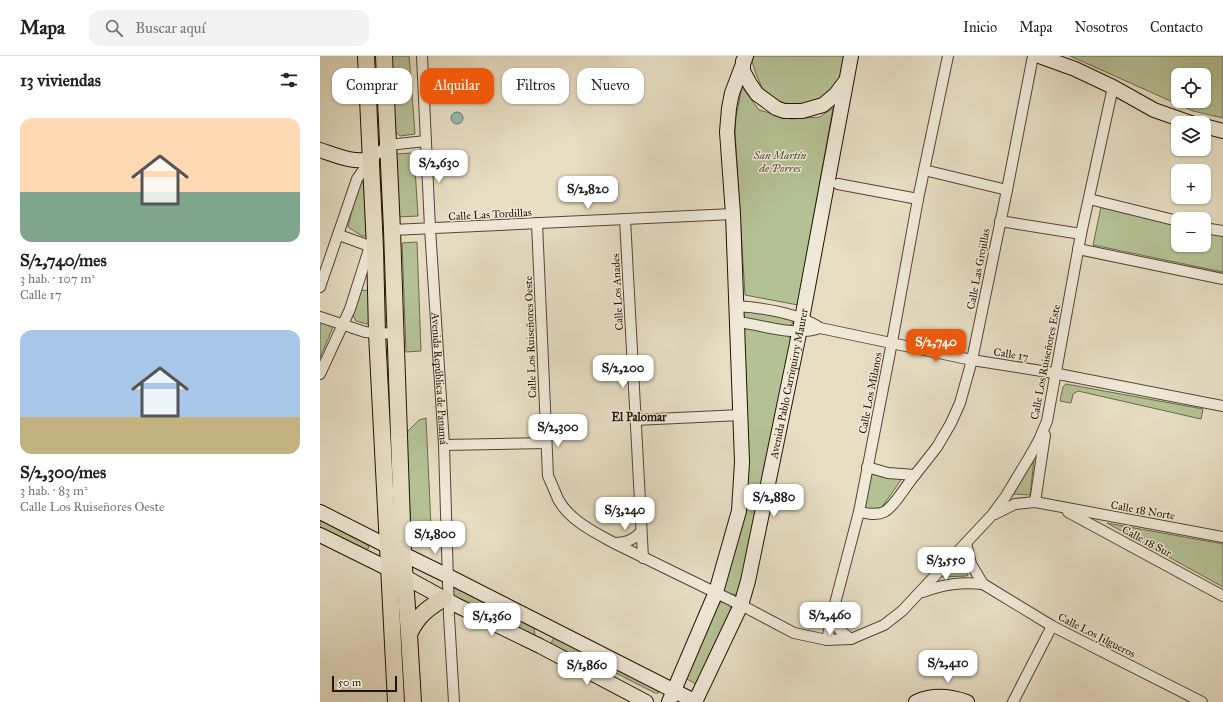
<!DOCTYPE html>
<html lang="es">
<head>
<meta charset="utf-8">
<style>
  body { margin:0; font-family:"IM FELL Great Primer",serif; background:#f2f2f2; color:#222; height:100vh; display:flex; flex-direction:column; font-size:15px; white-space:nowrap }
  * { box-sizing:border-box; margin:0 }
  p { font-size:13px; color:#767676 }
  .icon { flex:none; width:22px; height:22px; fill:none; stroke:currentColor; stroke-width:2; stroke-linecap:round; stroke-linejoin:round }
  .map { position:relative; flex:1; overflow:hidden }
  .panel { display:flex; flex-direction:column; background:#fff; width:320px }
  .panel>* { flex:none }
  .top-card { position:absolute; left:12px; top:12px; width:380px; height:36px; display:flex; gap:8px }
  .controls { position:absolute; left:851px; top:12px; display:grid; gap:8px }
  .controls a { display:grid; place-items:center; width:40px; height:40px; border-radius:8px; background:#fff; box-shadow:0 1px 3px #0004; font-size:20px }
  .scale { position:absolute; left:12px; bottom:10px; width:65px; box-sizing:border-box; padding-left:4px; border:2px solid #221302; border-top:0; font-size:11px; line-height:14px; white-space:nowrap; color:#221302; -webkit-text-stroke:3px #efe9d8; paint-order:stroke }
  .price { position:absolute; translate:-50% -34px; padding:0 9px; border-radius:8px; background:#fff; color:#222; font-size:13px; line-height:26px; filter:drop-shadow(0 1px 2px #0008) }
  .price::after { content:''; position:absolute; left:50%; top:24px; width:12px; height:9px; margin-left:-6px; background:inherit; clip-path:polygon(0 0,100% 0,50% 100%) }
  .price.current { background:#ea580c; color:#fff }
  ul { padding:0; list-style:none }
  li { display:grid; align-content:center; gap:8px; height:212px; padding:0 20px }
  li span { display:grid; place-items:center; height:124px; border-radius:12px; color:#555 }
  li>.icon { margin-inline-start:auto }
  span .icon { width:72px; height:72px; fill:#fffc; stroke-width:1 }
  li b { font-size:17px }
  h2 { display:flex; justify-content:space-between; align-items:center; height:48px; padding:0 20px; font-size:17px }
  .pill { padding:0 14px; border-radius:12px; background:#fff; box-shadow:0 1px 3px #0004; font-size:14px; line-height:36px }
  .pill.current { background:#ea580c; color:#fff }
  header { display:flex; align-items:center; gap:24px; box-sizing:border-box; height:56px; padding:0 20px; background:#fff; border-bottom:1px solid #e0e0e0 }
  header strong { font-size:19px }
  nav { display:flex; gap:22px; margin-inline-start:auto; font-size:14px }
  .search { width:280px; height:36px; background:#f2f2f2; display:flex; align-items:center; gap:10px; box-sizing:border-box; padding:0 14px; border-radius:12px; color:#767676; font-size:15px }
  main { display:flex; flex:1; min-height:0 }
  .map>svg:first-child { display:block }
  .green { fill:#b4c195; stroke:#6b6a4c; fill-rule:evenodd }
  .water { fill:#96bbb5; stroke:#68786d }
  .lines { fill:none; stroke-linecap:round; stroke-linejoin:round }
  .street-casing { stroke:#534632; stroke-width:12 }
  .secondary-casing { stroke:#221302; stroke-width:16 }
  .primary-casing { stroke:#221302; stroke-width:18 }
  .street { stroke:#efe9d8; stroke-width:10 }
  .secondary { stroke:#efe9d8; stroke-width:14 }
  .primary { stroke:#e6ddc3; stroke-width:16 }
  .labels { text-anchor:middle; stroke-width:3; stroke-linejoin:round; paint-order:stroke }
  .park-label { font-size:11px; font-style:italic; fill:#555035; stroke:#efe9d8 }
  .street-label { font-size:11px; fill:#221302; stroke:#efe9d8 }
  .neighbourhood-label { font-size:12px; font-weight:bold; fill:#221302; stroke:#efe9d8 }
</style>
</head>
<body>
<header>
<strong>Mapa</strong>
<div class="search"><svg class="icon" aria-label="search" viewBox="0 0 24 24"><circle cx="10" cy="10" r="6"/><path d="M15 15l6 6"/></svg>Buscar aquí</div>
<nav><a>Inicio</a><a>Mapa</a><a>Nosotros</a><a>Contacto</a></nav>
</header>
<main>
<section class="panel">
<h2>13 viviendas<svg class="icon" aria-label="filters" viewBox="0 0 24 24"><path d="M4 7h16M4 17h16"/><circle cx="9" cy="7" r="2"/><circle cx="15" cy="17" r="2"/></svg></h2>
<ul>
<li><span style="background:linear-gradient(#ffd9b3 60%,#7fa58c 0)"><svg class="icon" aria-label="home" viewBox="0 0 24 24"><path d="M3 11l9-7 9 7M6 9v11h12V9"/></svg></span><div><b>S/2,740/mes</b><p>3 hab. · 107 m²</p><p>Calle 17</p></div></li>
<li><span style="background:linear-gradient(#a9c7e8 70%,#c2b280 0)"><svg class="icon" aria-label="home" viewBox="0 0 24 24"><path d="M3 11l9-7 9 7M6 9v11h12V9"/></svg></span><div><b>S/2,300/mes</b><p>3 hab. · 83 m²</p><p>Calle Los Ruiseñores Oeste</p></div></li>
</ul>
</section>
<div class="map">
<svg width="903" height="646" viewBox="0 0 903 646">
  <rect width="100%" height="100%" fill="#e6ddc3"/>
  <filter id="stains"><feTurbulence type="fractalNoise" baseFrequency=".005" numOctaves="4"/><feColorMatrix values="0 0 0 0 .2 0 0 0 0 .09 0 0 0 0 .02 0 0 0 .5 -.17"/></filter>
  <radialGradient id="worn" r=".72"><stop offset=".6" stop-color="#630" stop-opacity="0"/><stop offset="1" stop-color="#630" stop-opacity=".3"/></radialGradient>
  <!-- green -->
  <g class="green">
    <polygon points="52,0 56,0 60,78 54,79"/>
    <polygon points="68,0 89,0 95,78 80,80 71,71"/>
    <polygon points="434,0 527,0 523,24 508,41 482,49 463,47 445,38 436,18 432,5"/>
    <path d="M750 0H903V62L873 55ZM858 19H884V45H858Z"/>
    <polygon points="422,31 439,54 471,63 500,61 513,52 478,249 425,239 415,75 416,61"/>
    <polygon points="94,97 98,160 77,161 74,98"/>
    <polygon points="56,111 60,111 69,263 63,265"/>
    <polygon points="43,126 45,129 48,177 45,180 42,180 28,171 38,127"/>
    <polygon points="781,151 858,170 858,189 884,189 884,177 903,180 903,216 773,189"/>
    <polygon points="97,186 101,295 86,296 82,187"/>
    <polygon points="41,234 51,235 51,266 47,268 36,265 33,260"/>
    <polygon points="424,254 471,263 473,267 469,271 424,262 422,258"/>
    <polygon points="0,266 13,271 0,302"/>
    <path d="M425 269 468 278 470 282 471 287 421 537C413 540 409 538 402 533L422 459 423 273Z"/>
    <polygon points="63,292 69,292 75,414 67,398"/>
    <polygon points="746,328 883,353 881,363 758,335 753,338 751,347 740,345 743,331"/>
    <polygon points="106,362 112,492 95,482 91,475 86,377 99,364"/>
    <polygon points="714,404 710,439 693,438"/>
    <polygon points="566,417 581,424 562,451 552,453 543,452 552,418"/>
    <polygon points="0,464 48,489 49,492 45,494 0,471"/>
    <polygon points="787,467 903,488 903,531"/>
    <polygon points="639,499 642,499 648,519 646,520 623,521 622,519"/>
    <polygon points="133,531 212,569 214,572 215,579 211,581 133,541"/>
    <path d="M399 546C407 546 409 548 412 555L376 628 365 622Z"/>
    <polygon points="236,582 340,634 338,637 335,637 290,614 261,605 231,589 231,587 233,583"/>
  </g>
  <!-- water -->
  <circle class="water" cx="137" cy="62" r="6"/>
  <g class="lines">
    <!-- street casing -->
    <g class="street-casing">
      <g id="street">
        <path id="s1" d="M102 0 110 172 124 389 129 560 134 646"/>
        <polyline points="604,114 687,134"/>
        <polyline points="518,128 598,143"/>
        <polyline points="769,143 858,165"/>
        <polyline points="305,163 323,502"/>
        <polyline points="680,165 761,178"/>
        <path d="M217 167 228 420C232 428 235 436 238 443 249 464 274 476 294 487L421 549 474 577 507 584 531 583 564 569 582 555 672 459 686 440 710 400 719 384 727 365 761 178 793 31"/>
        <polyline points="884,172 903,175"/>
        <polyline points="72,174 413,158"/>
        <polyline points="19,179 55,192"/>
        <polyline points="758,193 903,223"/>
        <polyline points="0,231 37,123 51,103 68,89 106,85"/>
        <path d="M417 250C443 252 479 257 500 272L652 304 728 316 903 350"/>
        <polyline points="0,261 45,276 75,278"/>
        <path d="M418 266C444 269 473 281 500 272"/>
        <polyline points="0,318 30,253 50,190"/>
        <polyline points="315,364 421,359"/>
        <polyline points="124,389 226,387"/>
        <polyline points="547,411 568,417 595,419 617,391 631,367 640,347 652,304 687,134 713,0"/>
        <polyline points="715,446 725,379"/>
        <path d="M539 456C547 457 556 460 564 456 574 451 587 428 595 419"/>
        <polyline points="748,456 903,540"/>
        <polyline points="675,458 695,448 715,446 903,481"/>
        <path d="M295 487C306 487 313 484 321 476"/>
        <polyline points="646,487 651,508 663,528 732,570 882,646"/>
        <path d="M603 536C624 528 641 526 663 528"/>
        <path d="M512 559C515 571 521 576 531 583"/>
        <polyline points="507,584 512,559 539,456 572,286 598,143 628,0"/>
        <polyline points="693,646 732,570"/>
      </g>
    </g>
    <!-- secondary casing -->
    <g class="secondary-casing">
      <g id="secondary">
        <polyline points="719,0 755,13 793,31 834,54 871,67"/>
        <polyline points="423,5 423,15 430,28 437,38 456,52 464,55 482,55 503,49 516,38 525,26"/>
        <polyline points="884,70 903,75"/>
        <path d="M0 94C18 100 32 107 51 103"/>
        <polyline points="0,456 83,498 128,520 376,646"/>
        <polyline points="0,479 85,521 136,549 220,590 326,646"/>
        <polyline points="349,646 396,536 419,455 422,406 413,158 407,76 409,52 412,37 426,0"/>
        <path id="s2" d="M375 646 421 549 428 525 481 268 531 0"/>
        <path d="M596 646C613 638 630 640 647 646"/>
      </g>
    </g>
    <!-- primary casing -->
    <g class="primary-casing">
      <g id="primary">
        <polyline points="46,0 55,192 57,278 76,646"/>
        <polyline points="64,0 72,174 83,498 89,578 93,646"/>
        <path d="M89 578C98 559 107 553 124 542"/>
      </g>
    </g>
    <!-- street -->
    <use href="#street" class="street"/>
    <!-- secondary -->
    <use href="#secondary" class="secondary"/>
    <!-- primary -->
    <use href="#primary" class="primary"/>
  </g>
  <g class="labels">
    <!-- park labels -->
    <g class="park-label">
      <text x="460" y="103">San Martín<tspan x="460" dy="13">de Porres</tspan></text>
    </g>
    <!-- street labels -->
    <g class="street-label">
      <text transform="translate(170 158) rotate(-3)" y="4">Calle Las Tordillas</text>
      <text transform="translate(658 213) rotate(-79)" y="4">Calle Las Grojillas</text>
      <text transform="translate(297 236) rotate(-93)" y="4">Calle Los Anades</text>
      <text transform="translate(210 281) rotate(-92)" y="4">Calle Los Ruiseñores Oeste</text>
      <text transform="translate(691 298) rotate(9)" y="4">Calle 17</text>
      <text transform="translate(725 306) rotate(-79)" y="4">Calle Los Ruiseñores Este</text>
      <text dy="4" stroke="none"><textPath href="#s1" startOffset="323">Avenida República de Panamá</textPath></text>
      <text dy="4" stroke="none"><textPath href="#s2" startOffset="334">Avenida Pablo Carriquirry Maurer</textPath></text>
      <text transform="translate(550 337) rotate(-79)" y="4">Calle Los Milanos</text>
      <text transform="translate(823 454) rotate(10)" y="4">Calle 18 Norte</text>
      <text transform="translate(827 485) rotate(28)" y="4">Calle 18 Sur</text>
      <text transform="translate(777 579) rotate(27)" y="4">Calle Los Jilgueros</text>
    </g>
    <!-- neighbourhood labels -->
    <g class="neighbourhood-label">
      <text x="319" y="365">El Palomar</text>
    </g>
  </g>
  <rect width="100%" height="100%" filter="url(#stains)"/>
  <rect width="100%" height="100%" fill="url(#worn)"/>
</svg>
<div class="controls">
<a><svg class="icon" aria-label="locate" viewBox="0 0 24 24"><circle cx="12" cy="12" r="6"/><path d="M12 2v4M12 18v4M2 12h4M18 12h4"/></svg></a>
<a><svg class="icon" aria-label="layers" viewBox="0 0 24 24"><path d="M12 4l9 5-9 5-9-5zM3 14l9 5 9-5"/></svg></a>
<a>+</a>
<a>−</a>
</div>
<div class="scale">50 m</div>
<b class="price" style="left:119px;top:128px">S/2,630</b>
<b class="price" style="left:268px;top:154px">S/2,820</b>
<b class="price current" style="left:616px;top:307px">S/2,740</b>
<b class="price" style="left:303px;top:333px">S/2,200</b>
<b class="price" style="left:238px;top:392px">S/2,300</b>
<b class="price" style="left:454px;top:462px">S/2,880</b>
<b class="price" style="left:305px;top:475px">S/3,240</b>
<b class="price" style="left:115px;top:499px">S/1,800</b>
<b class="price" style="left:626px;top:525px">S/3,550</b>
<b class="price" style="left:510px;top:580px">S/2,460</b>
<b class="price" style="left:172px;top:581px">S/1,360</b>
<b class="price" style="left:628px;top:628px">S/2,410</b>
<b class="price" style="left:267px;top:630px">S/1,860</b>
<div class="top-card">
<a class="pill">Comprar</a>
<a class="pill current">Alquilar</a>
<a class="pill">Filtros</a>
<a class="pill">Nuevo</a>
</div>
</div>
</main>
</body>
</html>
